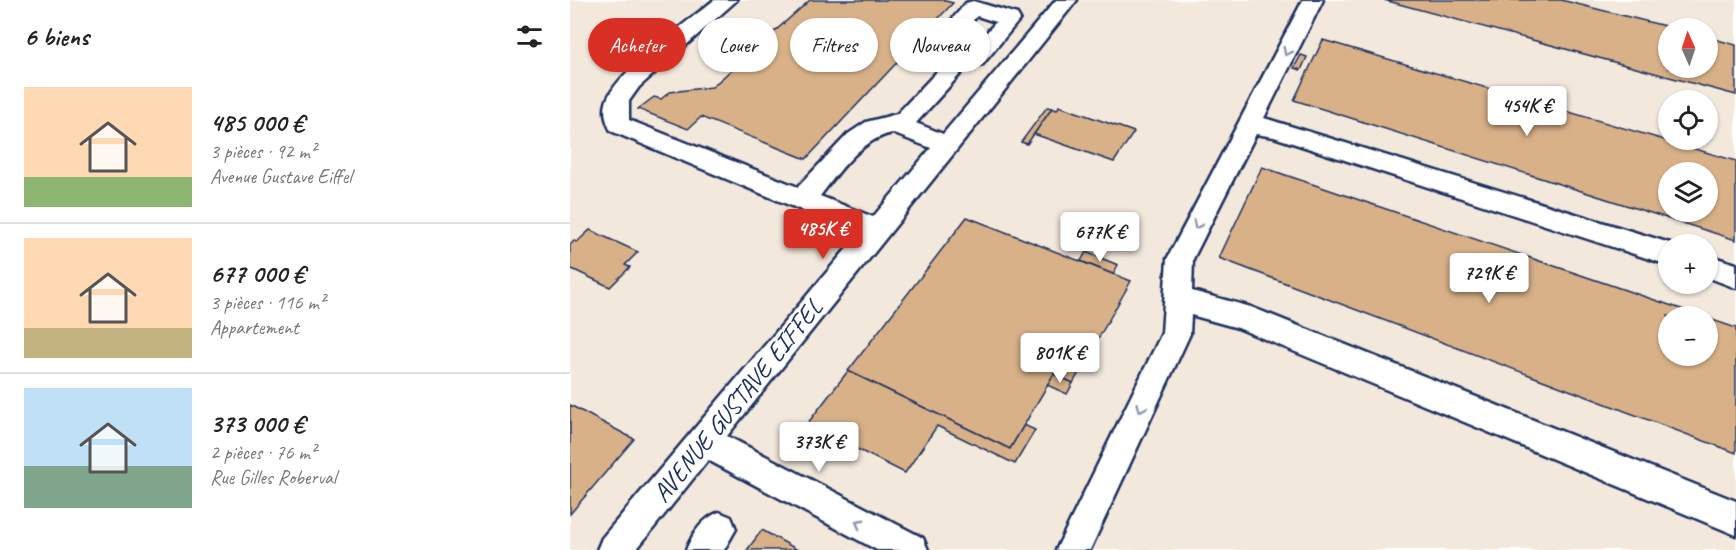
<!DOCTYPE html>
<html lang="fr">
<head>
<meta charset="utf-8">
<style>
  body { margin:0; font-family:Caveat,sans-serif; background:#f2f2f2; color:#222; height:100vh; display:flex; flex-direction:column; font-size:22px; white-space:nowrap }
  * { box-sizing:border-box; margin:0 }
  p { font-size:20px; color:#767676 }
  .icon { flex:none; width:33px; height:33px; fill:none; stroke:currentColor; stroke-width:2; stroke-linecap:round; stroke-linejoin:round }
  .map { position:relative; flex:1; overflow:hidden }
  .panel { display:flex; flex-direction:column; background:#fff; width:570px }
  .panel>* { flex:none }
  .banner { position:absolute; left:18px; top:18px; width:570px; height:54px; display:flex; gap:12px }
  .needle { width:39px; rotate:357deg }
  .controls { position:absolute; left:1088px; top:18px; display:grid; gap:12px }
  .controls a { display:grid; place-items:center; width:60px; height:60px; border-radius:50%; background:#fff; box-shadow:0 2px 4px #0004; font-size:30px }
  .price { position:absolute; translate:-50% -51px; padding:0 14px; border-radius:6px; background:#fff; color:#222; font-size:20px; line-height:39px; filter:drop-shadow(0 2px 3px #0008) }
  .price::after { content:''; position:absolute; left:50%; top:36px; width:18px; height:14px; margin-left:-9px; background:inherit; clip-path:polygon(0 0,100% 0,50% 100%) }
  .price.selected { background:#d93025; color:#fff }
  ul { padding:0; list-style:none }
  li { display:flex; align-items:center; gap:18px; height:150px; padding:0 24px }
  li+li { border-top:2px solid #e0e0e0 }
  li span { display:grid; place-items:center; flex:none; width:168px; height:120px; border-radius:0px; color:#555 }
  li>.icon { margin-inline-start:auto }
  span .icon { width:72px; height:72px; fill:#fffc; stroke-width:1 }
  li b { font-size:26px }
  h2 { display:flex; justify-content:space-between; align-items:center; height:72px; padding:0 24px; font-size:26px }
  .tag { padding:0 21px; border-radius:27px; background:#fff; box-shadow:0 2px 4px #0004; font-size:21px; line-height:54px }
  .tag.selected { background:#d93025; color:#fff }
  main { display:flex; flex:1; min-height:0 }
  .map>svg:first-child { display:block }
  .built { fill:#f3e8dc; fill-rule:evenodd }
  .building { fill:#d8b189; stroke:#1b2f5e; stroke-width:1.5; fill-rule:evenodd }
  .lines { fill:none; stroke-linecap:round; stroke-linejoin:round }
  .minor-casing { stroke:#1b2f5e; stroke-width:5 }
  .minor { fill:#fff; fill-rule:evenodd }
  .oneway { stroke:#8d97ae }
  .labels { text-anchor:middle; stroke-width:4.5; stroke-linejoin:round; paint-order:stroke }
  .street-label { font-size:26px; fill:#1b2f5e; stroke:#fff }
</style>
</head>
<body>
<main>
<section class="panel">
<h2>6 biens<svg class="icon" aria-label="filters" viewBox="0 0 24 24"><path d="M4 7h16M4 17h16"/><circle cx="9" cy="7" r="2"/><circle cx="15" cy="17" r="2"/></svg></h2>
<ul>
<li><span style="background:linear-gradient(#ffd9b3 75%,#8fb573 0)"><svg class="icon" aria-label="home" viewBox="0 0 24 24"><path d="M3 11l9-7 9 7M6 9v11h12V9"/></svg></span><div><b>485 000 €</b><p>3 pièces · 92 m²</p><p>Avenue Gustave Eiffel</p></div></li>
<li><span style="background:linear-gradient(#ffd9b3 75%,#c2b280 0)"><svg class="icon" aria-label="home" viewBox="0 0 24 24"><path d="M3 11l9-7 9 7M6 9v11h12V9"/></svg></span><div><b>677 000 €</b><p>3 pièces · 116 m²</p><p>Appartement</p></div></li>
<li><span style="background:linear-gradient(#bfe0f5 65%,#7fa58c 0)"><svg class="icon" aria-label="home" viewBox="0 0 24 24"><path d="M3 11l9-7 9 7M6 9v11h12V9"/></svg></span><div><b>373 000 €</b><p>2 pièces · 76 m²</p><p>Rue Gilles Roberval</p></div></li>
</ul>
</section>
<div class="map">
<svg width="1166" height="550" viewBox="0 0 1166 550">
  <rect width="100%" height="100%" fill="#fff"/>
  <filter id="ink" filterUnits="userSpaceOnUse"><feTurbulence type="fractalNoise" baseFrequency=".0167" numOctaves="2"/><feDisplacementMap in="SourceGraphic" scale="12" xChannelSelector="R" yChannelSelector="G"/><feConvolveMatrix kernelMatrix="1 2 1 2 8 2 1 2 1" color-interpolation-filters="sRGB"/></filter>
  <g filter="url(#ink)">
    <!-- built -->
    <path class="built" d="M0 0H1166V550H0ZM1098 28H1137V68H1098ZM1098 100H1137V140H1098ZM1098 172H1137V212H1098ZM1098 244H1137V284H1098ZM1098 316H1137V356H1098Z"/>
    <!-- building -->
    <g class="building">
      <polygon points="240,0 372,0 383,3 236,159 131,117 118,129 68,109 84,97 91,99 100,92 142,87"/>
      <polygon points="814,0 991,0 1103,28 1098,28 1098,68 1137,68 1137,37 1166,45 1166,95"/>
      <path d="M753 40 1166 161V240L724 100ZM1098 172H1137V212H1098Z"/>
      <polygon points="731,55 737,57 731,70 724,68"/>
      <polygon points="489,106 564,132 544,162 464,134 482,108 487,110"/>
      <polygon points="477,107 482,108 457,144 451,142"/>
      <polygon points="692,167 1132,316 1098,316 1098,356 1137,356 1137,318 1166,328 1166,453 649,258"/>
      <polygon points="397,217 561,281 503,383 484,374 440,449 278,371"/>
      <polygon points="20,230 68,252 55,265 60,267 40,287 0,268 0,245 4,241 7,242"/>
      <polygon points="516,252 548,265 543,274 511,261"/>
      <polygon points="278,371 440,449 454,425 465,430 445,464 367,426 335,473 237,424"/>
      <polygon points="484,374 503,383 497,394 477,385"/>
      <polygon points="0,405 64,439 0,514"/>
      <polygon points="192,530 228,550 177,550"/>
    </g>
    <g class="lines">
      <!-- minor casing -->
      <g class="minor-casing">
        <g id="minor">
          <path d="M144 0H167L69 87 59 101V120L228 187 278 134 296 122 327 114 377 61 397 54 426 22 407 16 390 35H376L373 30 396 3 403 1 447 14 450 19 413 64 393 71 346 123 373 134 486 0H507L157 436 353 538 358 550H307L138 460 66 550H27L32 538 289 234 41 131C36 122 33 110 37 100 49 69 117 23 144 0ZM322 133 361 148 303 217 250 196C269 172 290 140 322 133Z"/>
          <polygon points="733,0 753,0 694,118 1103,244 1098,244 1098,265 704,137 686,134 623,259 622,291 681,307 1166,501 1166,535 668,328 621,315 620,334 520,550 486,550 592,333 597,259"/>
          <polygon points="1137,255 1166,264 1166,288 1137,277"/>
          <path d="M149 512 161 517 166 529 154 550H116C123 533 132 519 149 512Z"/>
        </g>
      </g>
      <!-- minor -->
      <use href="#minor" class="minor"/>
    </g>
    <!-- one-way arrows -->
    <defs><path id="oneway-chevron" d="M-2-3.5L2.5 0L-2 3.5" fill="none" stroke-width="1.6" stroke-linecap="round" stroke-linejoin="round" transform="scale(1.5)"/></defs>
    <g class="oneway">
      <use href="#oneway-chevron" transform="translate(717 52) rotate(117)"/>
      <use href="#oneway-chevron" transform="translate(627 225) rotate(117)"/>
      <use href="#oneway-chevron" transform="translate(571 408) rotate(115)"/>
      <use href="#oneway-chevron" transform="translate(289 523) rotate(-152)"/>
    </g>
  </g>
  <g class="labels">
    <!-- street labels -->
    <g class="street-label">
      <text transform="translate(167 400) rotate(-51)" y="9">AVENUE GUSTAVE EIFFEL</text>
    </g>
  </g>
</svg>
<div class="controls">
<a><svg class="needle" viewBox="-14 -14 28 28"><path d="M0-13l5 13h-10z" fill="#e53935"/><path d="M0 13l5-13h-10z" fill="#767676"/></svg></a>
<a><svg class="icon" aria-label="locate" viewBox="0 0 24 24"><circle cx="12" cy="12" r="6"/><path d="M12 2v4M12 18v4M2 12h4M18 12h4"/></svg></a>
<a><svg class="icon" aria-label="layers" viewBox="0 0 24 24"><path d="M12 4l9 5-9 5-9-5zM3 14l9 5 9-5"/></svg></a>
<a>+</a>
<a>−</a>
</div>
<b class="price" style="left:957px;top:137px">454K €</b>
<b class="price selected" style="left:253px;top:260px">485K €</b>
<b class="price" style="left:530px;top:263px">677K €</b>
<b class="price" style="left:919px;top:304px">729K €</b>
<b class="price" style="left:490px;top:384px">801K €</b>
<b class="price" style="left:249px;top:473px">373K €</b>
<div class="banner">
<a class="tag selected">Acheter</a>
<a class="tag">Louer</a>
<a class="tag">Filtres</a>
<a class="tag">Nouveau</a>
</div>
</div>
</main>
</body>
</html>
